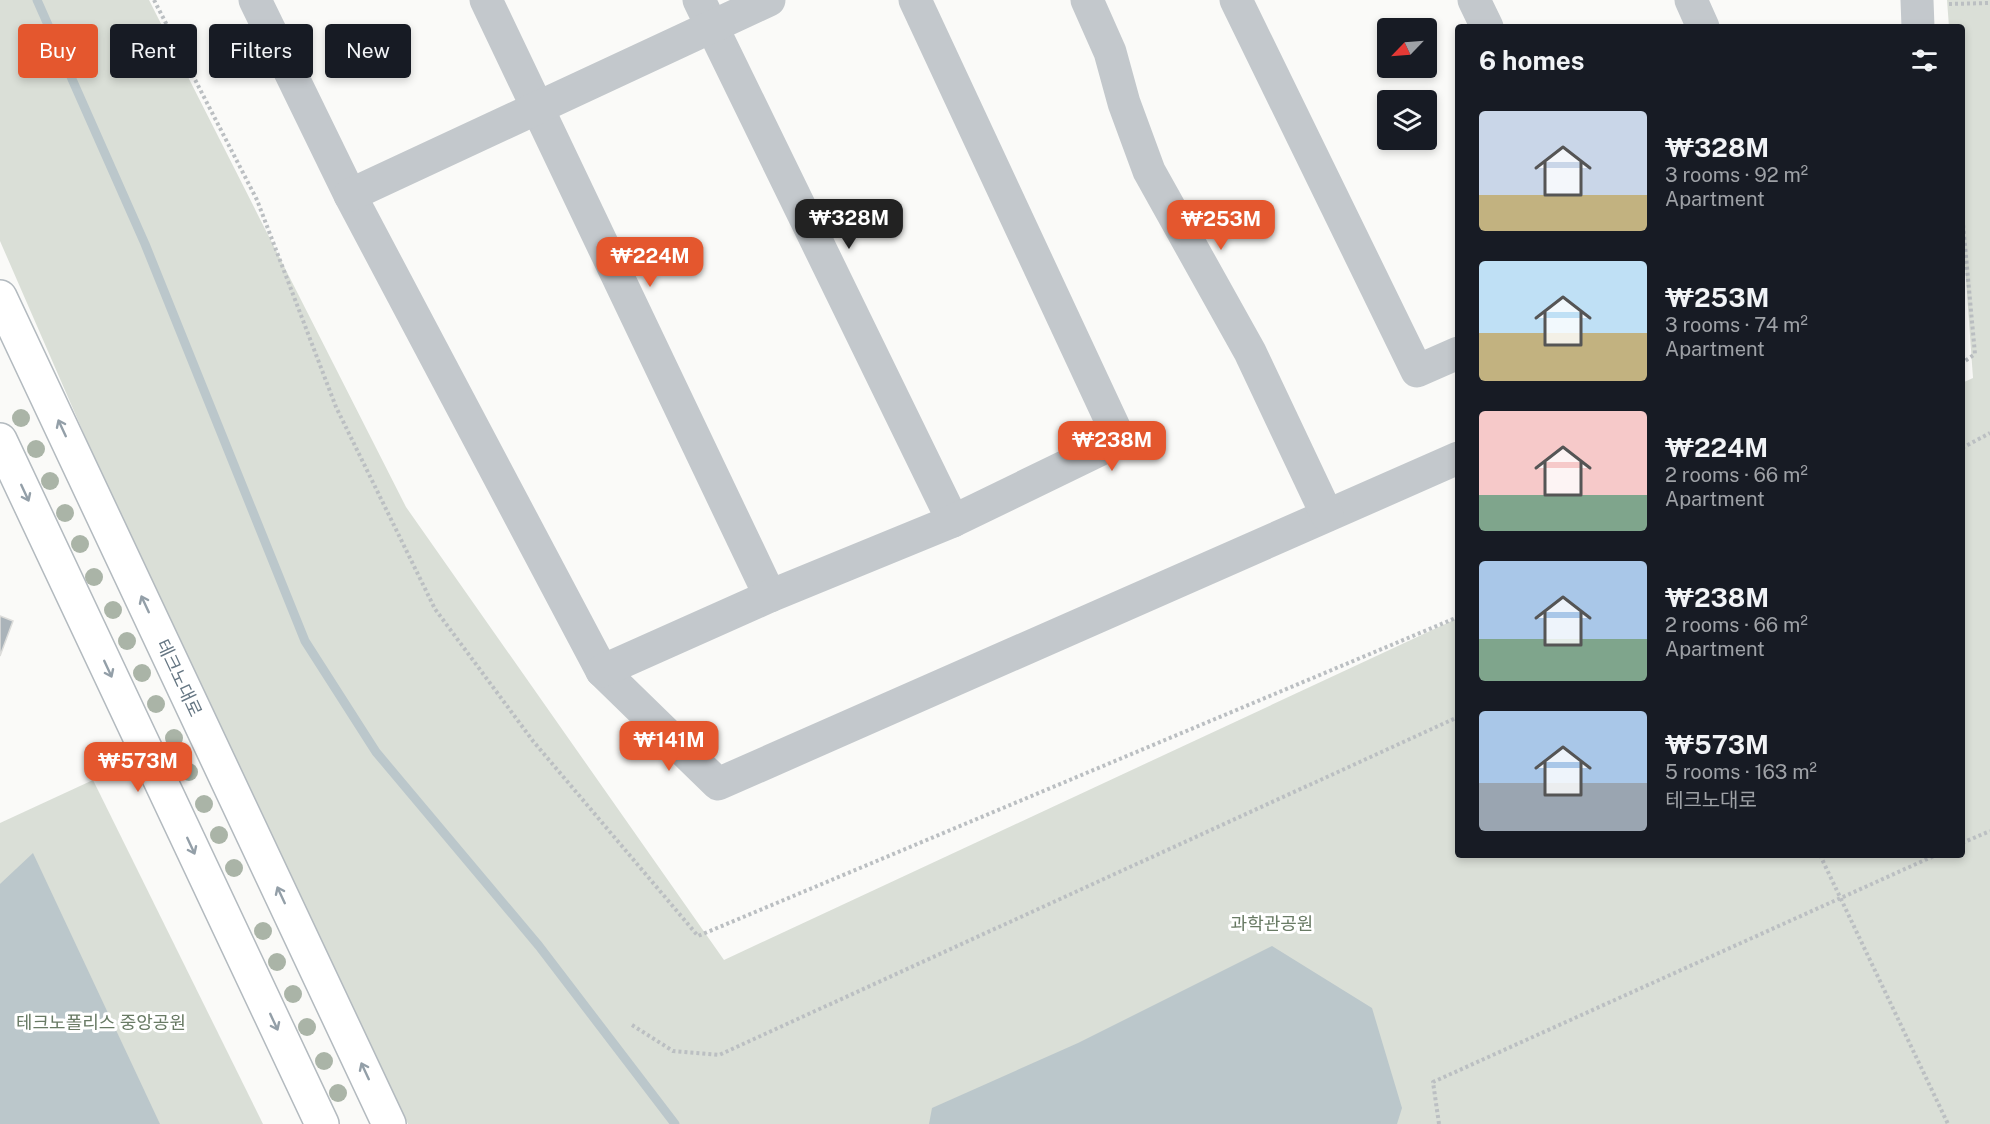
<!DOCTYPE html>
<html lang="en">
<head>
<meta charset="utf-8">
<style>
  body { margin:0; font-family:"Public Sans","Noto Sans KR",sans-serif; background:#242831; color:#f1f3f6; height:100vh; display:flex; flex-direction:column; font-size:22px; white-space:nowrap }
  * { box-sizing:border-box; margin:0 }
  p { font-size:20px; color:#9ea1a6 }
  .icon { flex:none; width:33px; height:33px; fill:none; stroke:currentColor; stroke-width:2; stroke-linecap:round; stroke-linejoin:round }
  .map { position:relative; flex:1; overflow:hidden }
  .side { position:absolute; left:1455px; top:24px; width:510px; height:834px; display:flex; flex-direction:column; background:#171b24; border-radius:6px; box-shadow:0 3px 9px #0003 }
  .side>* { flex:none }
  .top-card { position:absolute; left:18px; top:24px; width:570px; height:54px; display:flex; gap:12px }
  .needle { width:39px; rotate:245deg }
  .tools { position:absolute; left:1377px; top:18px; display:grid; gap:12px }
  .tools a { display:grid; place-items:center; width:60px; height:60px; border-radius:6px; background:#171b24; box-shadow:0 3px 9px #0003; font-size:30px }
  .price { position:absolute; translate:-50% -51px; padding:0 14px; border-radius:12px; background:#e4572e; color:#fff; font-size:20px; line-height:39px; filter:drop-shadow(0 2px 3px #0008) }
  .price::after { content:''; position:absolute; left:50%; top:36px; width:18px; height:14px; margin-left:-9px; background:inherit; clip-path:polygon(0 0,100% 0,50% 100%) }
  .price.current { background:#222; color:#fff }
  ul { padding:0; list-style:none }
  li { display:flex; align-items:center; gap:18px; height:150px; padding:0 24px }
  li span { display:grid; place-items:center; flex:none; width:168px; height:120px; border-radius:6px; color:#555 }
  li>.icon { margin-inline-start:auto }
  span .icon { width:72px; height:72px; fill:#fffc; stroke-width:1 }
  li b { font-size:26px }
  h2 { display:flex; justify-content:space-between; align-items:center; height:72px; padding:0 24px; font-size:26px }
  .chip { padding:0 21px; border-radius:6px; background:#171b24; box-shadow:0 3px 9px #0003; font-size:21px; line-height:54px }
  .chip.current { background:#e4572e; color:#fff }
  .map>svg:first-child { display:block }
  .green { fill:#dadfd7 }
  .water { fill:#bbc7cb }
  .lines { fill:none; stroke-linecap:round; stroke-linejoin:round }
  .stream { stroke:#bbc7cb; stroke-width:9 }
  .building { fill:#aab3b9; stroke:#dcdcda; stroke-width:1.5 }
  .secondary-casing { stroke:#b3babf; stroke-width:36 }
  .path { stroke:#bbbfc2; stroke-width:4; stroke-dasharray:3 3; stroke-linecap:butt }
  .minor { stroke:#c3c8cc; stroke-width:33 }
  .secondary { stroke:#fff; stroke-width:33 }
  .tree { fill:#aab4a7 }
  .oneway { stroke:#939fa8 }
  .labels { text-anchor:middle; stroke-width:6; stroke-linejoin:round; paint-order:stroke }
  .street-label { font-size:18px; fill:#657683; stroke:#fff }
  .park-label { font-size:18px; fill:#687a64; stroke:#fff }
</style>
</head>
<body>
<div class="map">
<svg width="1990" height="1124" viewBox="0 0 1990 1124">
  <rect width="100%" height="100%" fill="#fafaf8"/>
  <!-- green -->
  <g class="green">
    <polygon points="0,0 149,0 406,507 724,960 1458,618 1458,855 1962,855 1962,383 1973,378 1962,222 1962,27 1949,27 1947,0 1990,0 1990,1124 408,1124 175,643 0,241"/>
    <polygon points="93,780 263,1124 0,1124 0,823"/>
  </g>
  <!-- water -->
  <g class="water">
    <polygon points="33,853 160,1124 0,1124 0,884"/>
    <polygon points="1272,946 1372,1008 1402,1108 1397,1124 929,1124 932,1108 1078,1043"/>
  </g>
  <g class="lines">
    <!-- stream -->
    <polyline class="stream" points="37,0 145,244 305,641 376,752 539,946 675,1124"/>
  </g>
  <!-- building -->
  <polygon class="building" points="0,616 13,621 0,656"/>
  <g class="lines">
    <!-- secondary casing -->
    <g class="secondary-casing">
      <g id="secondary">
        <polyline points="0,297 389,1124"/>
        <polyline points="0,440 322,1124"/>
      </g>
    </g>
    <!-- path -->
    <g class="path">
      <polyline points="154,0 257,200 336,407 435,609 533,741 698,936 1458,617"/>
      <polyline points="1949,4 1990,3"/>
      <polyline points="1962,213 1975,354 1962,363"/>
      <polyline points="1962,448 1990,433"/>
      <polyline points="1962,843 1990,831"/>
      <polyline points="1820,855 1948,1124"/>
      <polyline points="632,1025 673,1051 719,1055 1458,717"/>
      <polyline points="1439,1124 1433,1082 1936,855"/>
    </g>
    <!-- minor -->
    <g class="minor">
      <polyline points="255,0 350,195 602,671 718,784 1458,458"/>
      <polyline points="486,0 770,596"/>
      <polyline points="699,0 953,521"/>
      <polyline points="1087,0 1110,52 1124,103 1149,171 1250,352 1327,515"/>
      <polyline points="1236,0 1417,371 1458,353"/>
      <polyline points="1474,0 1487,27"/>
      <polyline points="1691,0 1703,27"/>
      <polyline points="1917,0 1918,27"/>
      <polyline points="350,195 769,0"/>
      <polyline points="602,671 770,596 953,521 1120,440 915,0"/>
    </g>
    <!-- secondary -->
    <use href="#secondary" class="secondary"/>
  </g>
  <!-- trees -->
  <g class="tree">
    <circle cx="21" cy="418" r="9"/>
    <circle cx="36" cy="449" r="9"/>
    <circle cx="50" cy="481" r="9"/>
    <circle cx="65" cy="513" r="9"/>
    <circle cx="80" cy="544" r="9"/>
    <circle cx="94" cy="577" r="9"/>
    <circle cx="113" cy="610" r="9"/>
    <circle cx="127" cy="641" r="9"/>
    <circle cx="142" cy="673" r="9"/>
    <circle cx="156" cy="704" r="9"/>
    <circle cx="174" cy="738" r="9"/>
    <circle cx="189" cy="772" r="9"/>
    <circle cx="204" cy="804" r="9"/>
    <circle cx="219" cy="835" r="9"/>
    <circle cx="234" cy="868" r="9"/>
    <circle cx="263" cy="931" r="9"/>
    <circle cx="277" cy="962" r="9"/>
    <circle cx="293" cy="994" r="9"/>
    <circle cx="307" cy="1027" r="9"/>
    <circle cx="324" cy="1061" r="9"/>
    <circle cx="338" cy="1093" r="9"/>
  </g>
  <!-- one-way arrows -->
  <defs><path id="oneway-shaft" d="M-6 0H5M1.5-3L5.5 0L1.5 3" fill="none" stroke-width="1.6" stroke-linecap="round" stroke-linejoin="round" transform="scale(1.5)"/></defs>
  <g class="oneway">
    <use href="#oneway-shaft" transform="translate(62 428) rotate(-115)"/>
    <use href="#oneway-shaft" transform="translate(25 493) rotate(65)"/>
    <use href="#oneway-shaft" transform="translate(145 604) rotate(-115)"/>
    <use href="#oneway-shaft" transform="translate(108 669) rotate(65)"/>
    <use href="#oneway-shaft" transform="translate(191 846) rotate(65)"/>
    <use href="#oneway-shaft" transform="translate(281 895) rotate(-115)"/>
    <use href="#oneway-shaft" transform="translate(274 1022) rotate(65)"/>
    <use href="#oneway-shaft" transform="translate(365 1071) rotate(-115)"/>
  </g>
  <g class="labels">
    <!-- street labels -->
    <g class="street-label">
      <text transform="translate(179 678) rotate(65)" y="6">테크노대로</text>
    </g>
    <!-- park labels -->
    <g class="park-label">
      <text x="1272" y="930">과학관공원</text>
      <text x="101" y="1029">테크노폴리스 중앙공원</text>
    </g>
  </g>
</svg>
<div class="tools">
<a><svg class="needle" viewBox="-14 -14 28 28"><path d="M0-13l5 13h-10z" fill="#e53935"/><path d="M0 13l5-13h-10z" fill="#9ea1a6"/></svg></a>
<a><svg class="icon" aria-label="layers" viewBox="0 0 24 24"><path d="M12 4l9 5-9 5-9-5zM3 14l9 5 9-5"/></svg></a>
</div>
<b class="price current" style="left:849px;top:250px">₩328M</b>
<b class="price" style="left:1221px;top:251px">₩253M</b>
<b class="price" style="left:650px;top:288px">₩224M</b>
<b class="price" style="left:1112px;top:472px">₩238M</b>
<b class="price" style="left:669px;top:772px">₩141M</b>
<b class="price" style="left:138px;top:793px">₩573M</b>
<div class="top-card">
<a class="chip current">Buy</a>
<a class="chip">Rent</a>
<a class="chip">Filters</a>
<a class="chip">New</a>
</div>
<section class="side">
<h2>6 homes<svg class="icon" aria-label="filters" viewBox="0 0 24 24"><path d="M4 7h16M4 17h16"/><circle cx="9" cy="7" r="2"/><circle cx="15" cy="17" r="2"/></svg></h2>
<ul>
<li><span style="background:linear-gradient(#c9d6e8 70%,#c2b280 0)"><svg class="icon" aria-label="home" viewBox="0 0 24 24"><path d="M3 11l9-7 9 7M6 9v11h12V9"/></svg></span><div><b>₩328M</b><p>3 rooms · 92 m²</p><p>Apartment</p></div></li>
<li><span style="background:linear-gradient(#bfe0f5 60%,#c2b280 0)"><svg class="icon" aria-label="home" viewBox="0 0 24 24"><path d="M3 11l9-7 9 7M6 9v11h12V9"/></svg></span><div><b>₩253M</b><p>3 rooms · 74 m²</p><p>Apartment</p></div></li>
<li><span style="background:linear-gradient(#f6c9c9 70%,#7fa58c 0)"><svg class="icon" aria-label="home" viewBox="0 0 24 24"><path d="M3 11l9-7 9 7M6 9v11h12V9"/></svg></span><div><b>₩224M</b><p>2 rooms · 66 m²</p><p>Apartment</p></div></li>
<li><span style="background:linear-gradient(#a9c7e8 65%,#7fa58c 0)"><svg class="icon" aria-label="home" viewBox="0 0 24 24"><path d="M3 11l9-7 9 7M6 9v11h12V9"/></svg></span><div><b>₩238M</b><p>2 rooms · 66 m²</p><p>Apartment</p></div></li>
<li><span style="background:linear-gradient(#a9c7e8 60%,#9aa5b1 0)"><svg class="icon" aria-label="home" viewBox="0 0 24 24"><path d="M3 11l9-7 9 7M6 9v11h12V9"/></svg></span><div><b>₩573M</b><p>5 rooms · 163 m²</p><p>테크노대로</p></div></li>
</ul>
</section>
</div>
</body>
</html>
